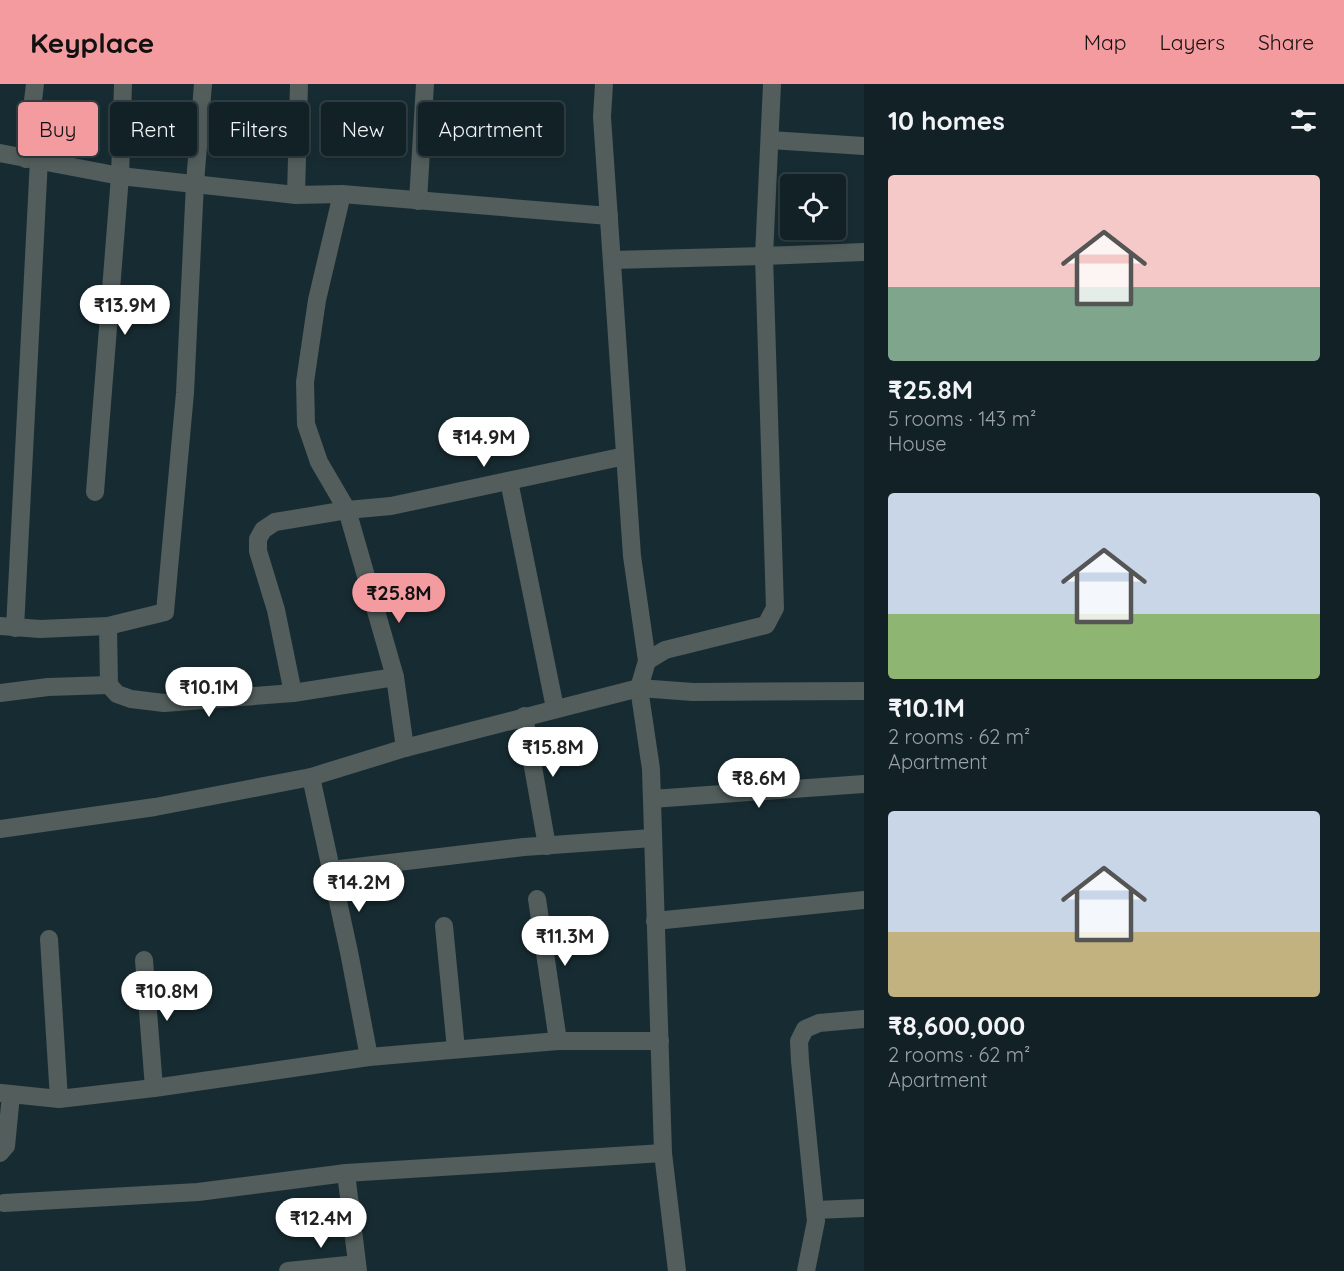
<!DOCTYPE html>
<html lang="en">
<head>
<meta charset="utf-8">
<style>
  body { margin:0; font-family:Quicksand,sans-serif; background:#1a292e; color:#f1f3f6; height:100vh; display:flex; flex-direction:column; font-size:22px; white-space:nowrap }
  * { box-sizing:border-box; margin:0 }
  p { font-size:20px; color:#9ca3a7 }
  .icon { flex:none; width:33px; height:33px; fill:none; stroke:currentColor; stroke-width:2; stroke-linecap:round; stroke-linejoin:round }
  .map { position:relative; flex:1; overflow:hidden }
  .sheet { display:flex; flex-direction:column; background:#112126; width:480px }
  .sheet>* { flex:none }
  .hud { position:absolute; left:18px; top:18px; width:570px; height:54px; display:flex; gap:12px }
  .tools { position:absolute; left:780px; top:90px; display:grid; gap:12px }
  .tools a { display:grid; place-items:center; width:66px; height:66px; border-radius:6px; background:#112126; box-shadow:0 3px 9px #0003,0 0 0 2px #303e43; font-size:30px }
  .price { position:absolute; translate:-50% -51px; padding:0 14px; border-radius:21px; background:#fff; color:#222; font-size:20px; line-height:39px; filter:drop-shadow(0 2px 3px #0008) }
  .price::after { content:''; position:absolute; left:50%; top:36px; width:18px; height:14px; margin-left:-9px; background:inherit; clip-path:polygon(0 0,100% 0,50% 100%) }
  .price.on { background:#f49b9f; color:#111 }
  ul { padding:0; list-style:none }
  li { display:grid; align-content:center; gap:12px; height:318px; padding:0 24px }
  li span { display:grid; place-items:center; height:186px; border-radius:6px; color:#555 }
  li>.icon { margin-inline-start:auto }
  span .icon { width:108px; height:108px; fill:#fffc; stroke-width:1 }
  li b { font-size:26px }
  h2 { display:flex; justify-content:space-between; align-items:center; height:72px; padding:0 24px; font-size:26px }
  .pill { padding:0 21px; border-radius:6px; background:#112126; box-shadow:0 3px 9px #0003,0 0 0 2px #303e43; font-size:21px; line-height:54px }
  .pill.on { background:#f49b9f; color:#111 }
  header { display:flex; align-items:center; gap:36px; box-sizing:border-box; height:84px; padding:0 30px; background:#f49b9f; color:#111 }
  header strong { font-size:28px }
  nav { display:flex; gap:33px; margin-inline-start:auto; font-size:21px }
  main { display:flex; flex:1; min-height:0 }
  .map>svg:first-child { display:block }
  .lines { fill:none; stroke-linecap:round; stroke-linejoin:round }
  .street { stroke:#525d5c; stroke-width:18 }
</style>
</head>
<body>
<header>
<strong>Keyplace</strong>
<nav><a>Map</a><a>Layers</a><a>Share</a></nav>
</header>
<main>
<div class="map">
<svg width="864" height="1187" viewBox="0 0 864 1187">
  <rect width="100%" height="100%" fill="#172c32"/>
  <g class="lines">
    <!-- street -->
    <g class="street">
      <polyline points="604,0 602,33 632,472 647,577 639,604 651,685 663,1069 677,1187"/>
      <polyline points="770,56 864,62"/>
      <polyline points="0,69 120,92 296,111 342,110 609,132"/>
      <polyline points="26,75 35,0"/>
      <polyline points="342,110 317,216 305,298 306,340 319,378 347,426 395,593 405,664"/>
      <polyline points="296,111 299,0"/>
      <polyline points="418,117 425,0"/>
      <polyline points="612,176 764,172 864,168"/>
      <polyline points="509,397 555,624"/>
      <polyline points="95,408 120,92 123,0"/>
      <polyline points="0,542 40,545 108,542 165,528 185,309 195,99 203,0"/>
      <polyline points="108,542 109,601 117,610 131,615 164,619 293,609 395,593"/>
      <polyline points="15,544 39,75"/>
      <polyline points="647,577 665,566 766,541 775,524 764,172 772,0"/>
      <polyline points="0,609 48,603 109,601"/>
      <polyline points="293,609 276,526 258,467 258,455 263,446 275,438 347,426 391,422 625,372"/>
      <polyline points="524,632 547,762"/>
      <polyline points="311,693 349,868 369,973"/>
      <polyline points="652,715 864,700"/>
      <polyline points="0,745 155,723 311,693 405,664 639,604 693,608 864,607"/>
      <polyline points="331,786 524,763 652,754"/>
      <polyline points="537,815 558,957"/>
      <polyline points="655,837 864,816"/>
      <polyline points="444,842 456,965"/>
      <polyline points="49,855 59,1015 154,1004 369,973 558,957 660,957"/>
      <polyline points="144,876 154,1004"/>
      <polyline points="1,1009 59,1015"/>
      <polyline points="0,1069 6,1062 11,1011"/>
      <polyline points="346,1089 358,1187"/>
      <polyline points="4,1119 198,1108 346,1089 663,1069"/>
      <polyline points="815,1126 864,1124"/>
      <polyline points="288,1187 357,1180"/>
      <polyline points="806,1187 816,1137 800,977 799,957 805,945 819,939 864,935"/>
    </g>
  </g>
</svg>
<div class="tools">
<a><svg class="icon" aria-label="locate" viewBox="0 0 24 24"><circle cx="12" cy="12" r="6"/><path d="M12 2v4M12 18v4M2 12h4M18 12h4"/></svg></a>
</div>
<b class="price" style="left:125px;top:252px">₹13.9M</b>
<b class="price" style="left:484px;top:384px">₹14.9M</b>
<b class="price on" style="left:399px;top:540px">₹25.8M</b>
<b class="price" style="left:209px;top:634px">₹10.1M</b>
<b class="price" style="left:553px;top:694px">₹15.8M</b>
<b class="price" style="left:759px;top:725px">₹8.6M</b>
<b class="price" style="left:359px;top:829px">₹14.2M</b>
<b class="price" style="left:565px;top:883px">₹11.3M</b>
<b class="price" style="left:167px;top:938px">₹10.8M</b>
<b class="price" style="left:321px;top:1165px">₹12.4M</b>
<div class="hud">
<a class="pill on">Buy</a>
<a class="pill">Rent</a>
<a class="pill">Filters</a>
<a class="pill">New</a>
<a class="pill">Apartment</a>
</div>
</div>
<section class="sheet">
<h2>10 homes<svg class="icon" aria-label="filters" viewBox="0 0 24 24"><path d="M4 7h16M4 17h16"/><circle cx="9" cy="7" r="2"/><circle cx="15" cy="17" r="2"/></svg></h2>
<ul>
<li><span style="background:linear-gradient(#f6c9c9 60%,#7fa58c 0)"><svg class="icon" aria-label="home" viewBox="0 0 24 24"><path d="M3 11l9-7 9 7M6 9v11h12V9"/></svg></span><div><b>₹25.8M</b><p>5 rooms · 143 m²</p><p>House</p></div></li>
<li><span style="background:linear-gradient(#c9d6e8 65%,#8fb573 0)"><svg class="icon" aria-label="home" viewBox="0 0 24 24"><path d="M3 11l9-7 9 7M6 9v11h12V9"/></svg></span><div><b>₹10.1M</b><p>2 rooms · 62 m²</p><p>Apartment</p></div></li>
<li><span style="background:linear-gradient(#c9d6e8 65%,#c2b280 0)"><svg class="icon" aria-label="home" viewBox="0 0 24 24"><path d="M3 11l9-7 9 7M6 9v11h12V9"/></svg></span><div><b>₹8,600,000</b><p>2 rooms · 62 m²</p><p>Apartment</p></div></li>
</ul>
</section>
</main>
</body>
</html>
